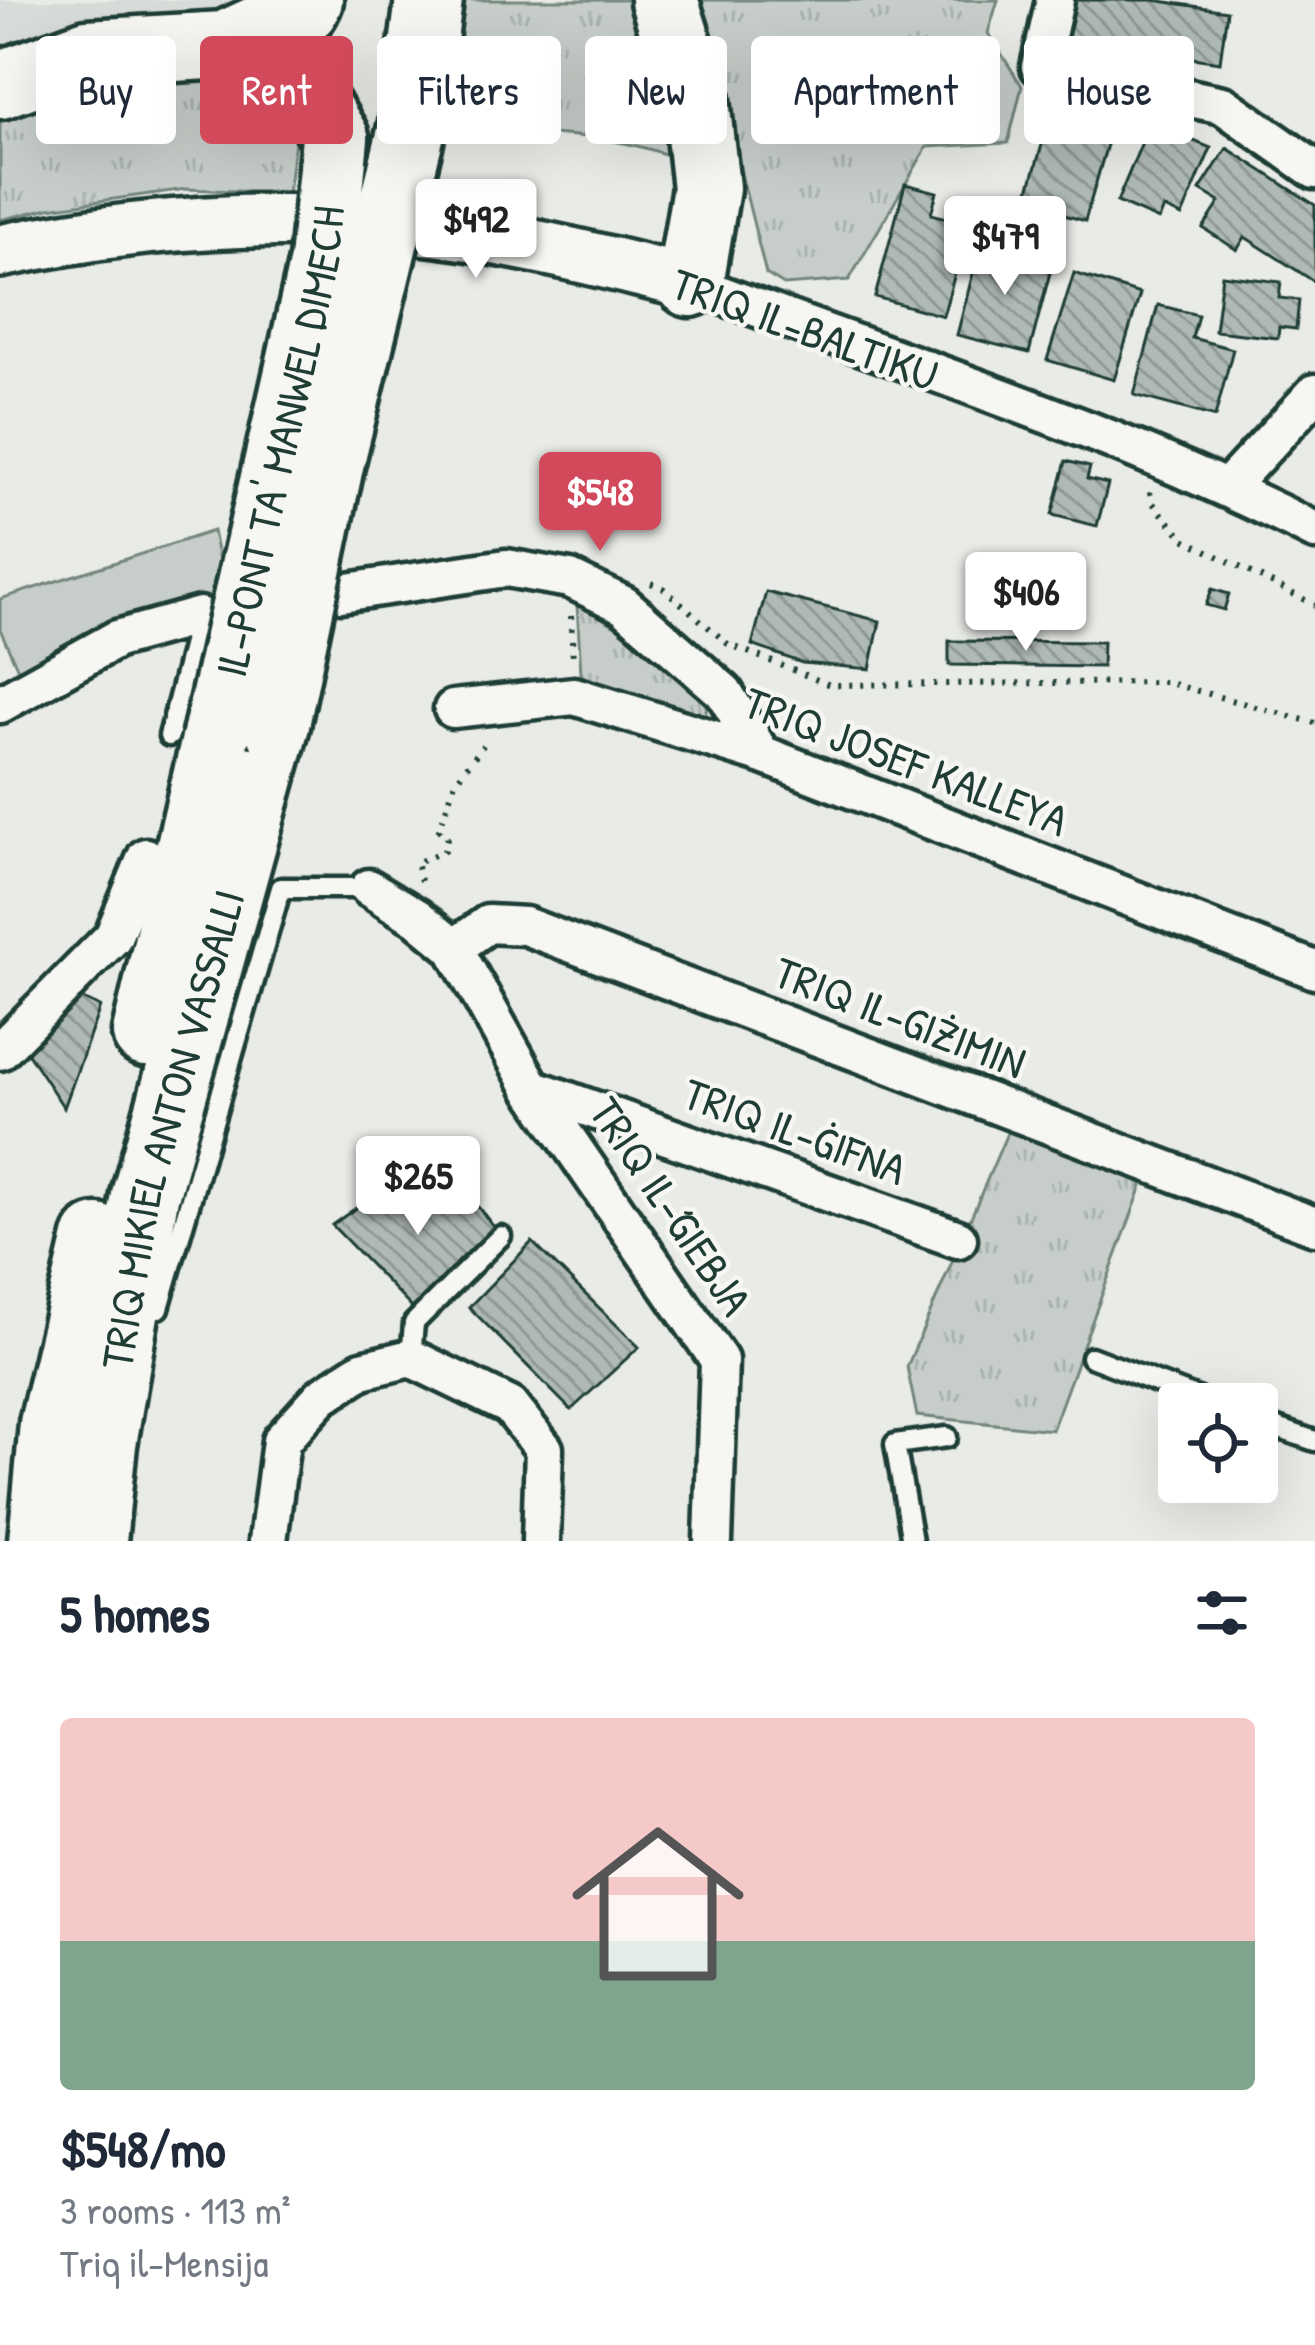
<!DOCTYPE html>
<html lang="en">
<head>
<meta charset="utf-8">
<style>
  body { margin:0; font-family:"Patrick Hand",sans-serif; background:#f6f6f7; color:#1f2937; height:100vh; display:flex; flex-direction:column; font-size:45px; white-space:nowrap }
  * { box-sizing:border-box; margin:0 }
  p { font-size:39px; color:#747a83 }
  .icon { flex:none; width:66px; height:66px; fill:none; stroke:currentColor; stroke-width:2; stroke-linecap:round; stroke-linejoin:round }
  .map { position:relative; height:1541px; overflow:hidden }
  .side { display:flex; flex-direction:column; background:#fff; flex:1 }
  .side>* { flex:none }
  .hud { position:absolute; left:36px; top:36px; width:1245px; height:108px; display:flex; gap:24px }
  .fabs { position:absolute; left:1158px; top:1383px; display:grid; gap:24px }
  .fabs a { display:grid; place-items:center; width:120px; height:120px; border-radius:12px; background:#fff; box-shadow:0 12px 48px #0002; font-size:60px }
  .price { position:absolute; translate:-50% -102px; padding:0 27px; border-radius:12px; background:#fff; color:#222; font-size:39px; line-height:78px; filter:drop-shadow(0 3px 6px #0008) }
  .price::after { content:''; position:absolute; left:50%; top:72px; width:36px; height:27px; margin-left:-18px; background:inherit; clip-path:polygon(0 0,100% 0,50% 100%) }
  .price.current { background:#d1495b; color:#fff }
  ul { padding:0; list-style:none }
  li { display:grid; align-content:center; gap:24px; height:636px; padding:0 60px }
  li+li { border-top:3px solid #e0e1e3 }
  li span { display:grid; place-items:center; height:372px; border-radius:12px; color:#555 }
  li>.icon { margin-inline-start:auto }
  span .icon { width:216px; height:216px; fill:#fffc; stroke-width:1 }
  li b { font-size:51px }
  h2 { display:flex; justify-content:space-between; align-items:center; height:144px; padding:0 60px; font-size:51px }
  .tag { padding:0 42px; border-radius:12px; background:#fff; box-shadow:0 12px 48px #0002; font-size:42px; line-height:108px }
  .tag.current { background:#d1495b; color:#fff }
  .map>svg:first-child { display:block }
  .built { fill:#d8dcd8 }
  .grass { fill:url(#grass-tufts); stroke:#73867e; stroke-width:3 }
  .green { fill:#c7cec9; stroke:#73867e; stroke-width:3 }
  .building { fill:url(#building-back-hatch); stroke:#1f3d34; stroke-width:3 }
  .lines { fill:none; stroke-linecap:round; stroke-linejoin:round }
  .lane-casing { stroke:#1f3d34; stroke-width:27 }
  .street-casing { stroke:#1f3d34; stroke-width:45 }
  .secondary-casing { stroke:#1f3d34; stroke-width:60 }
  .highway-casing { stroke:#1f3d34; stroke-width:75 }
  .path { stroke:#1f3d34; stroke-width:6; stroke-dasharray:3 9; stroke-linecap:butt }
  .lane { stroke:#f6f6f2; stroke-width:18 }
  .street { stroke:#f6f6f2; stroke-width:36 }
  .secondary { stroke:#f6f6f2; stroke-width:51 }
  .highway { stroke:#f6f6f2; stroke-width:66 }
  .highway-bridge-casing { stroke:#1f3d34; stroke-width:75; stroke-linecap:butt }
  .highway-bridge { stroke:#f6f6f2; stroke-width:66 }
  .labels { text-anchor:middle; stroke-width:9; stroke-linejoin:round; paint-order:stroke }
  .street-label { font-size:45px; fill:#1f3d34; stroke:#f6f6f2 }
</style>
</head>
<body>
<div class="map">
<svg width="1315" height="1541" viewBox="0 0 1315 1541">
  <defs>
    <pattern id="grass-tufts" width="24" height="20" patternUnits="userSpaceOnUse" patternTransform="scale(3)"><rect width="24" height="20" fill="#c7cec9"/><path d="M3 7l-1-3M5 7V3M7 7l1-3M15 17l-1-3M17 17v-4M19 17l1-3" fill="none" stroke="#aab2ad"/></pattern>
    <pattern id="building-back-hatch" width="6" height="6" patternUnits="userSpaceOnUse" patternTransform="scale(3)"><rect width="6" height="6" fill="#b0bab5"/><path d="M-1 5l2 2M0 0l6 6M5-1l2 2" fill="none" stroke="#8f9894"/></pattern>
  </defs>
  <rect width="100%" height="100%" fill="#e9ebe7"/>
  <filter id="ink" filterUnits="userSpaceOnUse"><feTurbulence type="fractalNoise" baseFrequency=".00833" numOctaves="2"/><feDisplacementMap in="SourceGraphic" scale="24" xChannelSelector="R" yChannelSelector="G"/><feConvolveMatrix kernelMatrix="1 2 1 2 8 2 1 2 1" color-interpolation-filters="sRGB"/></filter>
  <g filter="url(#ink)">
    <!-- built -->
    <polygon class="built" points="0,0 294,0 0,62"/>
    <!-- grass -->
    <g class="grass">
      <path d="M452 0H654L685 162C612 130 527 133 449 131L445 106Z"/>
      <polygon points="698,0 998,0 988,33 1022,86 1008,143 927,147 849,280 784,285 766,274"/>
      <polygon points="212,66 246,68 298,119 288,193 186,189 49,208 0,220 0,110 78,90"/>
      <path d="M577 604C619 627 683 664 707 707L705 716 698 721 582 691Z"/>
      <polygon points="1011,1124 1146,1175 1052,1430 917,1416 907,1367"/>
    </g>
    <!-- green -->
    <polygon class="green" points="213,531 222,576 212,599 119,627 20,674 0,629 0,599"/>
    <!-- building -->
    <g class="building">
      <polygon points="1068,0 1153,0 1227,11 1220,62 1063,39"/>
      <polygon points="1052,110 1112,127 1085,221 1025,204"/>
      <polygon points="1150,123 1211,148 1182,216 1164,208 1159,220 1117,202"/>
      <polygon points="1227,148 1315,205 1315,282 1245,237 1237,250 1203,228 1220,202 1200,190"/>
      <polygon points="905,184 937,192 931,214 969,224 943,316 875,297"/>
      <polygon points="981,242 1053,261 1029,353 957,335"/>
      <polygon points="1074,273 1140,294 1114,380 1047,360"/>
      <polygon points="1222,275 1281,282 1279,298 1299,300 1296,329 1279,327 1278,338 1215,331"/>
      <polygon points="1158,305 1198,315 1192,338 1233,349 1215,417 1134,395"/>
      <polygon points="1066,461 1090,467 1087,479 1108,484 1097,526 1052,515"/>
      <polygon points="1212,589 1229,594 1224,610 1206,605"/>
      <polygon points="766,592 880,621 870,669 802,663 752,645"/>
      <polygon points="949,641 1103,642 1102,667 949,665"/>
      <polygon points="79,997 100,1007 64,1108 27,1052"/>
      <polygon points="439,1185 478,1207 501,1236 414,1310 332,1225 381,1190"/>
      <polygon points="532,1242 639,1347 571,1410 469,1307"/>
    </g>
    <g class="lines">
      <!-- lane casing -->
      <g class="lane-casing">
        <g id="lane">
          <polyline points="169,736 200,616"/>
          <polyline points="159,1308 281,888 369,888"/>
          <polyline points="1091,1357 1213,1404"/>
          <polyline points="411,1358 414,1323 501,1236"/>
          <polyline points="1257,1421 1315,1441"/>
          <polyline points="912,1541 895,1444 947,1437"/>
        </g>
      </g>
      <!-- street casing -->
      <g class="street-casing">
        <g id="street">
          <polyline points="1055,0 1040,67 1223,105 1315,170"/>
          <path d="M690 283C899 362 1116 430 1315 531"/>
          <polyline points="1228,487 1315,393"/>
          <polyline points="341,593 506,568 570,579 624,605 724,692 761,754"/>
          <polyline points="0,704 117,639 200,616"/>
          <polyline points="453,709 574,696 761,754 1315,970"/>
          <polyline points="369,888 418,918 454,948 532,1088 719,1360 713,1541"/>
          <polyline points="454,948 488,924 525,926 1315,1226"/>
          <polyline points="0,1051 113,937 146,857"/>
          <polyline points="532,1088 958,1239"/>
          <polyline points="268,1541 281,1441 322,1396 362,1370 411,1358 510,1406 544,1449 541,1541"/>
        </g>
      </g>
      <!-- secondary casing -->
      <g class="secondary-casing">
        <path id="secondary" d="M0 251C143 221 293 212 438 230 524 241 607 262 690 283"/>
      </g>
      <!-- highway casing -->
      <g class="highway-casing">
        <g id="highway">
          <polyline points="664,0 696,100 706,188 690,283"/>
          <polyline points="225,45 295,72 335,138"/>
          <polyline points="0,85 88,53 225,45 305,8 309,0"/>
          <polyline points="413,124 429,0"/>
          <polyline points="146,1033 215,740"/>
          <polyline points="42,1541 53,1424 97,1238"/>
          <path id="s1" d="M93 1541 103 1444 145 1196 276 724"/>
        </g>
      </g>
      <!-- path -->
      <g class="path">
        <polyline points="1150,492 1152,502 1184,539 1315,605"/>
        <polyline points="651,583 663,588 728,644 830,685 1165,682 1315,723"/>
        <polyline points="571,616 573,663"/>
        <polyline points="421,881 416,863 444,851 447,838 439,830 455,782 488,739"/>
      </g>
      <!-- lane -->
      <use href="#lane" class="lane"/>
      <!-- street -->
      <use href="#street" class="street"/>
      <!-- secondary -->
      <use href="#secondary" class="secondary"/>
      <!-- highway -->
      <use href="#highway" class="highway"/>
      <!-- highway-bridge casing -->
      <g class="highway-bridge-casing">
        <g id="highway-bridge">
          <polyline points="276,724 330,465 413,124"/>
          <path id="s2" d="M215 740 323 261 335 138"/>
        </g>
      </g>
      <!-- highway-bridge -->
      <use href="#highway-bridge" class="highway-bridge"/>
    </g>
  </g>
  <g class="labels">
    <!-- street labels -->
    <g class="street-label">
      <text transform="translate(805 329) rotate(20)" y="16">TRIQ IL-BALTIKU</text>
      <text dy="16" stroke="none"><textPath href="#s2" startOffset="306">IL-PONT TA' MANWEL DIMECH</textPath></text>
      <text transform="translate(906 761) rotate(21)" y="16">TRIQ JOSEF KALLEYA</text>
      <text transform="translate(900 1017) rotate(21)" y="16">TRIQ IL-GIŻIMIN</text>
      <text dy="16" stroke="none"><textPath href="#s1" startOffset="420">TRIQ MIKIEL ANTON VASSALLI</textPath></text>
      <text transform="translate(795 1131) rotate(20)" y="16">TRIQ IL-ĠIFNA</text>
      <text transform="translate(671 1206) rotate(56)" y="16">TRIQ IL-ǴIEBJA</text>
    </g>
  </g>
</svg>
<div class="fabs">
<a><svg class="icon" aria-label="locate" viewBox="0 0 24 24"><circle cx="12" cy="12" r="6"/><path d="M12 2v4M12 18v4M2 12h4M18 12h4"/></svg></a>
</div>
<b class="price" style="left:476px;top:281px">$492</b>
<b class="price" style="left:1005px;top:298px">$479</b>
<b class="price current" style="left:600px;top:554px">$548</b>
<b class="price" style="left:1026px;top:654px">$406</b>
<b class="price" style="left:418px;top:1238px">$265</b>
<div class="hud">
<a class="tag">Buy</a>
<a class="tag current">Rent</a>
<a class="tag">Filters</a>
<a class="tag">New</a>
<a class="tag">Apartment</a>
<a class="tag">House</a>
</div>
</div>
<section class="side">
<h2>5 homes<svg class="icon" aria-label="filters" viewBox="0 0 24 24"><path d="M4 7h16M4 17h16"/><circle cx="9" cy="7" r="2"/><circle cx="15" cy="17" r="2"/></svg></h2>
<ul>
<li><span style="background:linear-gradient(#f6c9c9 60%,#7fa58c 0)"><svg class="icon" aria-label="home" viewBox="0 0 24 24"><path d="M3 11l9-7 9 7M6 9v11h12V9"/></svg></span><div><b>$548/mo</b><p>3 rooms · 113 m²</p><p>Triq il-Mensija</p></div></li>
</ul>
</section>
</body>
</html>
